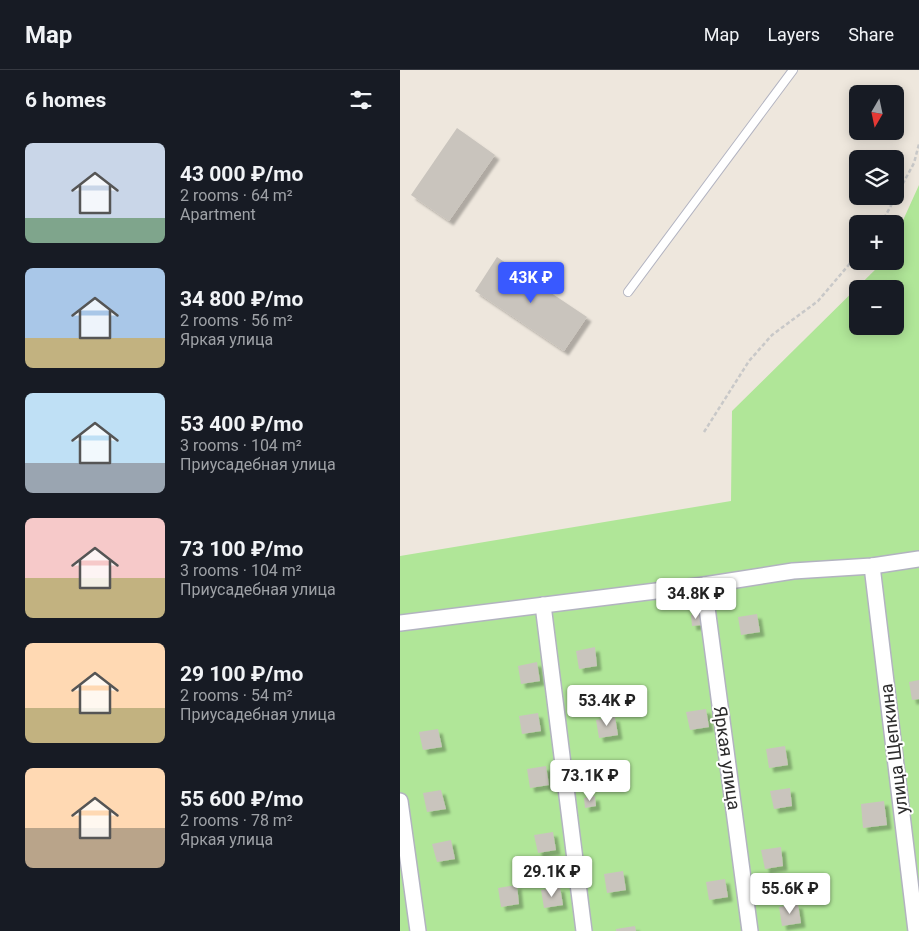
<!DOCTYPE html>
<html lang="en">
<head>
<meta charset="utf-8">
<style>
  body { margin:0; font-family:Roboto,sans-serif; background:#242831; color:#f1f3f6; height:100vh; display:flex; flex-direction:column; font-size:19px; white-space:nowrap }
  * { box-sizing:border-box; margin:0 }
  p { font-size:16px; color:#9ea1a6 }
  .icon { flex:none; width:28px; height:28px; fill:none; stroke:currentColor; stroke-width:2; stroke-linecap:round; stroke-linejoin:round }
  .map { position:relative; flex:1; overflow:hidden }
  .panel { display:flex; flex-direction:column; background:#171b24; width:400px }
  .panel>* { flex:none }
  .needle { width:32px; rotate:189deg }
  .fabs { position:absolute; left:449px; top:15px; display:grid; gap:10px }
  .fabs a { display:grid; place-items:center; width:55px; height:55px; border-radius:8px; background:#171b24; box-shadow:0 2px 12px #0003; font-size:25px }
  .price { position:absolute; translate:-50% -42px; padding:0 11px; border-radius:5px; background:#fff; color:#222; font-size:16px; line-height:32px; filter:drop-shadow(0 1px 2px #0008) }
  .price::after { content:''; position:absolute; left:50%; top:30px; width:15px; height:11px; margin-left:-8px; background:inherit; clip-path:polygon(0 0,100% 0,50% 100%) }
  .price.active { background:#3959ff; color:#fff }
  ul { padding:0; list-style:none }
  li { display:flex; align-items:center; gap:15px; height:125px; padding:0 25px }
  li span { display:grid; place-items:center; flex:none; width:140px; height:100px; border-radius:8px; color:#555 }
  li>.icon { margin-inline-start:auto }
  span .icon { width:60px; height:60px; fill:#fffc; stroke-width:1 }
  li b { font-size:21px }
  h2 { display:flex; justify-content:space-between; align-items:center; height:60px; padding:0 25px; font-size:21px }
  header { display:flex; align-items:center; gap:30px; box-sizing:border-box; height:70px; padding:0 25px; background:#171b24; border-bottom:1px solid #363941 }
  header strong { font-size:24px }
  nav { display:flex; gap:28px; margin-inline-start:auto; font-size:18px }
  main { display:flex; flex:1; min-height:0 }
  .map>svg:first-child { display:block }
  .green { fill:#b0e698; fill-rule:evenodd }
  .building { fill:#c9c4bd; filter:url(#shadow) }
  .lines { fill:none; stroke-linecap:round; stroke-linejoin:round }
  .service-casing { stroke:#b2b3c0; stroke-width:10 }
  .minor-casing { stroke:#b2b3c0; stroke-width:18 }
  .path { stroke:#c8c8c8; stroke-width:2.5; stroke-dasharray:4 2.5; stroke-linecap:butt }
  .service { stroke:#fff; stroke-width:8 }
  .minor { stroke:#fff; stroke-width:15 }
  .labels { text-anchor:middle; stroke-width:4; stroke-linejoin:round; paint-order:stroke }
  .street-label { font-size:18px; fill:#2c2c2c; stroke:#fff }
</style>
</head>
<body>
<header>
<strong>Map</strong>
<nav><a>Map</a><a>Layers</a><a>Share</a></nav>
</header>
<main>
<section class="panel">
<h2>6 homes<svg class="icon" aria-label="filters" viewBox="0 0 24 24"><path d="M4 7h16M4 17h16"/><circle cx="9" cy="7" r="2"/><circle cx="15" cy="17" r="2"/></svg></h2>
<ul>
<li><span style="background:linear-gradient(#c9d6e8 75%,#7fa58c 0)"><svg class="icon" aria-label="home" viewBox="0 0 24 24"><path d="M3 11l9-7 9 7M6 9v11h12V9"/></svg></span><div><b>43 000 ₽/mo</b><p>2 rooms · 64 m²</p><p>Apartment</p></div></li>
<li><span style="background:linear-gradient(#a9c7e8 70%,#c2b280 0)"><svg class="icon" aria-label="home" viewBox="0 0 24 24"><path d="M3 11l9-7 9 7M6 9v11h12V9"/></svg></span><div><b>34 800 ₽/mo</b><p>2 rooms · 56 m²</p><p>Яркая улица</p></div></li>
<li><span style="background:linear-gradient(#bfe0f5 70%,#9aa5b1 0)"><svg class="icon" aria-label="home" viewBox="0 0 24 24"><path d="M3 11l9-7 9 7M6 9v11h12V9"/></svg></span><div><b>53 400 ₽/mo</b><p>3 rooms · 104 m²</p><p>Приусадебная улица</p></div></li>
<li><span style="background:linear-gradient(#f6c9c9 60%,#c2b280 0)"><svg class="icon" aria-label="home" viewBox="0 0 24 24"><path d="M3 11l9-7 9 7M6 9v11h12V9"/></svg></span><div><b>73 100 ₽/mo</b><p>3 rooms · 104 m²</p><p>Приусадебная улица</p></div></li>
<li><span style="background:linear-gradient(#ffd9b3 65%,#c2b280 0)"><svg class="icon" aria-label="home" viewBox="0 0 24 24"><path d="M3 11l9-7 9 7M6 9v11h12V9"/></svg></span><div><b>29 100 ₽/mo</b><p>2 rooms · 54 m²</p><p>Приусадебная улица</p></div></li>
<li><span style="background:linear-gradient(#ffd9b3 60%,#b9a48a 0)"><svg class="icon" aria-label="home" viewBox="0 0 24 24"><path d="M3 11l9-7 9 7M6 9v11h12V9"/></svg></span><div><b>55 600 ₽/mo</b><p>2 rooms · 78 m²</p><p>Яркая улица</p></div></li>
</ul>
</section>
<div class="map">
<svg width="519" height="861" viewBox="0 0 519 861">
  <defs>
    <filter id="shadow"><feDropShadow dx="4.5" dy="4.5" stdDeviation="1" flood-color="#0004"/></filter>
  </defs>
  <rect width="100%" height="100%" fill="#eee7dd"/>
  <!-- green -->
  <path class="green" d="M519 115V861H0V486L331 431 332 341 484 191H495V168ZM458 219H495V256H458Z"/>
  <!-- building -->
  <g class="building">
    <polygon points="57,58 95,85 49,151 11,125"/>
    <polygon points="97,187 187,247 164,281 75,221"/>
    <polygon points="301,544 302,555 292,556 291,545"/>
    <polygon points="357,544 360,562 341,565 338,547"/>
    <polygon points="195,577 197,596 179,599 176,581"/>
    <polygon points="137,592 140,611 121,614 118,596"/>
    <polygon points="519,610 519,629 512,630 509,612"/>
    <polygon points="306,639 309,657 290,660 286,642"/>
    <polygon points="138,643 141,661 122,664 119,646"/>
    <polygon points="215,647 218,665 199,668 196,650"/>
    <polygon points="38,659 42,677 23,680 19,662"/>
    <polygon points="385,676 388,695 369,698 366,679"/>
    <polygon points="146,696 149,715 130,718 127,699"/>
    <polygon points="390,718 392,736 374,739 370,721"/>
    <polygon points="41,720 46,739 27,742 23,723"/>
    <polygon points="195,726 196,736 185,738 184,728"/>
    <polygon points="484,731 487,755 463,758 461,734"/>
    <polygon points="153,762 156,780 138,783 134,765"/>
    <polygon points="51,770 55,789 37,792 32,774"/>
    <polygon points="381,777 383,796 365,799 361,780"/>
    <polygon points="223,801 226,820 207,823 204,804"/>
    <polygon points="325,809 328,827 309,830 306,812"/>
    <polygon points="117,815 119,834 101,837 98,818"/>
    <polygon points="160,817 163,835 144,838 141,820"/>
    <polygon points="398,834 401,853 382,856 379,837"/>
    <polygon points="235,856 236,861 216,861 216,859"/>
  </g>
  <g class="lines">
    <!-- service casing -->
    <g class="service-casing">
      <polyline id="service" points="228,222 393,0"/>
    </g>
    <!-- minor casing -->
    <g class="minor-casing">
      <g id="minor">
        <polyline points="472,496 516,861"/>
        <polyline points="304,515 350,861"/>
        <polyline points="143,535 184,861"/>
        <polyline points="0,553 304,515 393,501 472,496 519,489"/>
        <polyline points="0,731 18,861"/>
      </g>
    </g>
    <!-- path -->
    <g class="path">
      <polyline points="481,154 514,93 519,74"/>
      <polyline points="304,362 349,291 372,265 418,231 458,184"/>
    </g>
    <!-- service -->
    <use href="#service" class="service"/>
    <!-- minor -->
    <use href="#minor" class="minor"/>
  </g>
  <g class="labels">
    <!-- street labels -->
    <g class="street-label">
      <text transform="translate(494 679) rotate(-97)" y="6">улица Щепкина</text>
      <text transform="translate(327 688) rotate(82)" y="6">Яркая улица</text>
    </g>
  </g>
</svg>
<div class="fabs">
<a><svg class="needle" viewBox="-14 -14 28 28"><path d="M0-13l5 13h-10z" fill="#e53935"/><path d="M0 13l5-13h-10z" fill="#9ea1a6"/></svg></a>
<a><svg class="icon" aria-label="layers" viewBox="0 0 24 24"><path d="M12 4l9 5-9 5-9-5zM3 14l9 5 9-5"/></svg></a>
<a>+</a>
<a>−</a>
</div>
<b class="price active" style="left:131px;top:234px">43K ₽</b>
<b class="price" style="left:296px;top:550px">34.8K ₽</b>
<b class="price" style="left:207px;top:657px">53.4K ₽</b>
<b class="price" style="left:190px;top:732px">73.1K ₽</b>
<b class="price" style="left:152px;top:828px">29.1K ₽</b>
<b class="price" style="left:390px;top:845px">55.6K ₽</b>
</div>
</main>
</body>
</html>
